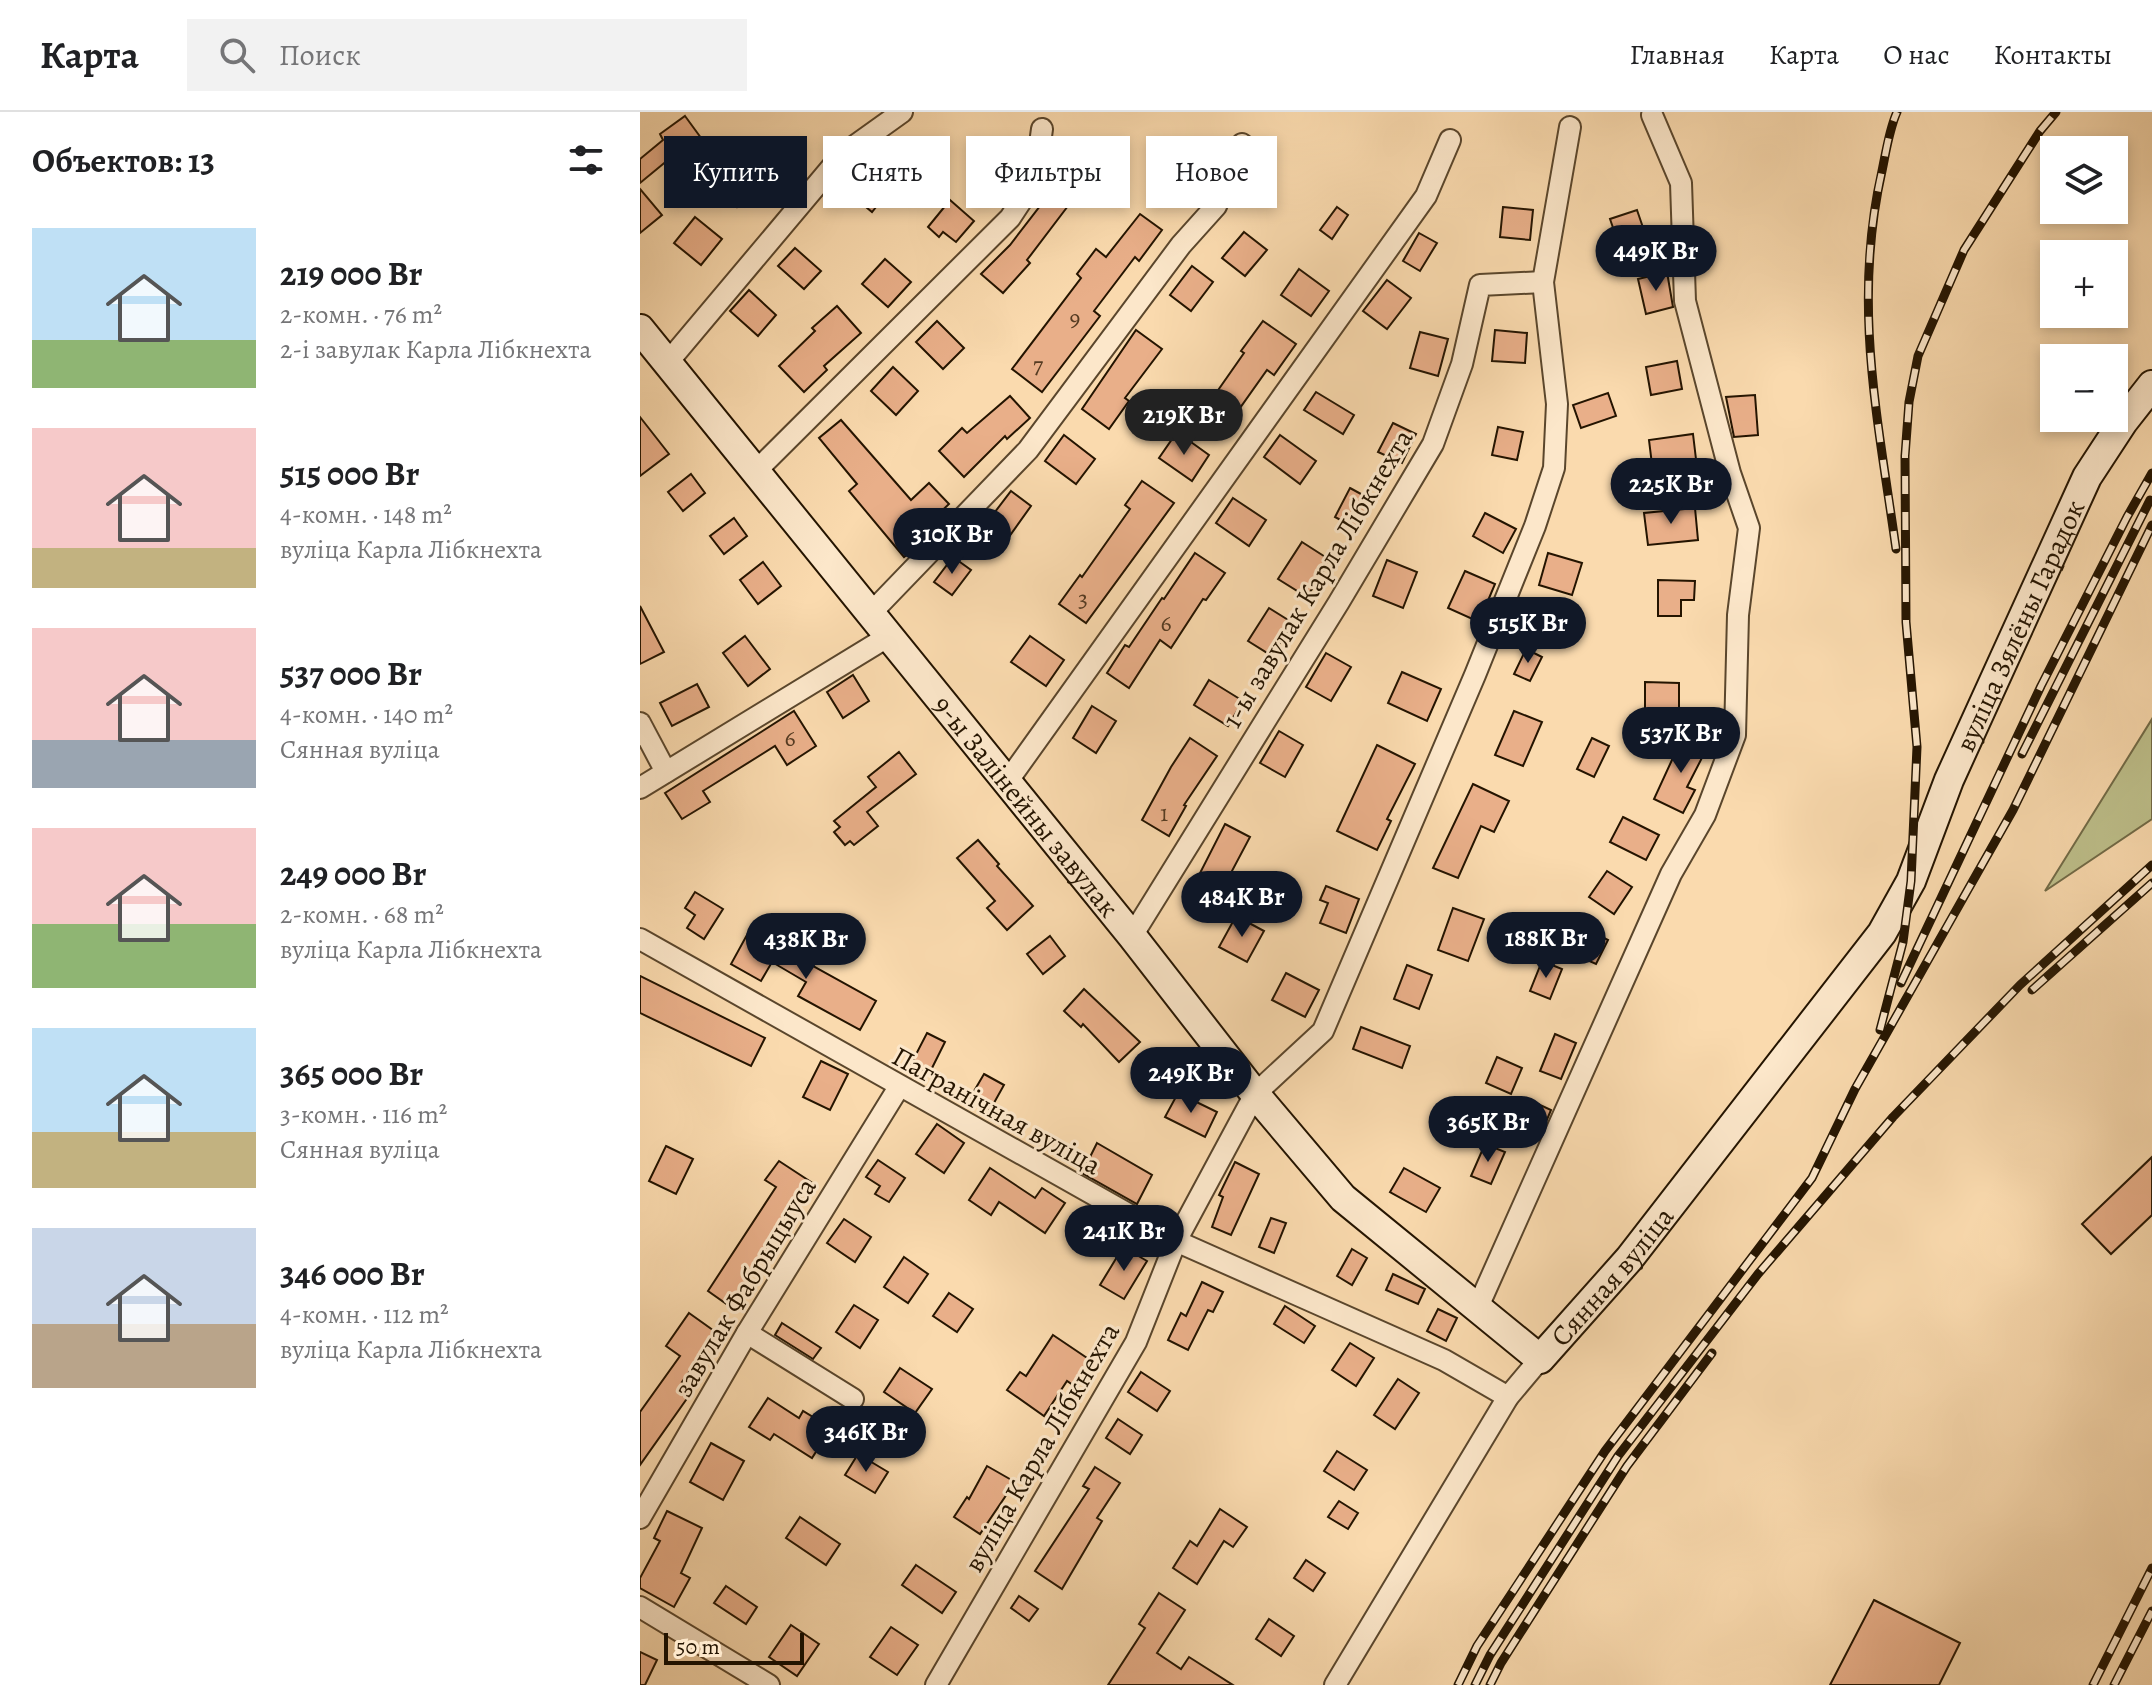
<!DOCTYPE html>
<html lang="ru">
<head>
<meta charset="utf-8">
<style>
  body { margin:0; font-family:Alegreya,serif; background:#f2f2f2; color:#202124; height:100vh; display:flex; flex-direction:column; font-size:30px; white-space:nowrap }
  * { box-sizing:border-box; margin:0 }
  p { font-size:26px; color:#757577 }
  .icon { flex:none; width:44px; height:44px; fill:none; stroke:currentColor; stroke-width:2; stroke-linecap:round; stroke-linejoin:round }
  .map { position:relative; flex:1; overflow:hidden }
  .details { display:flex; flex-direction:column; background:#fff; width:640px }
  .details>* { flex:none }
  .hud { position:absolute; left:24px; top:24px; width:760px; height:72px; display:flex; gap:16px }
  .controls { position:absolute; left:1400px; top:24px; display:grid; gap:16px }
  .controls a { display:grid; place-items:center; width:88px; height:88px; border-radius:0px; background:#fff; box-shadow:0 4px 12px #0003; font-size:40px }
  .scale { position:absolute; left:24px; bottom:20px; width:140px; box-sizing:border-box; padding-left:8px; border:4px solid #241400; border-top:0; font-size:22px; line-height:28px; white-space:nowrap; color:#241400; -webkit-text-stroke:6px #fce7ca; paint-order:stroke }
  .price { position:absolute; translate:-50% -68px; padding:0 18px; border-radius:28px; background:#111827; color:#fff; font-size:26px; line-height:52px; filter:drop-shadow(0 2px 4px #0008) }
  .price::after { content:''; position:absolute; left:50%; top:48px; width:24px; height:18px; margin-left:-12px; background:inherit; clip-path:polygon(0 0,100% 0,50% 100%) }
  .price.current { background:#222; color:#fff }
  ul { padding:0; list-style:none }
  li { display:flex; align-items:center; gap:24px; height:200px; padding:0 32px }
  li span { display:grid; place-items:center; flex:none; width:224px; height:160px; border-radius:0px; color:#555 }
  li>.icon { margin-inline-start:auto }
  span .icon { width:96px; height:96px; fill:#fffc; stroke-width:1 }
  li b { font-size:34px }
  h2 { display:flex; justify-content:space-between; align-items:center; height:96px; padding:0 32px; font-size:34px }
  .tag { padding:0 28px; border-radius:0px; background:#fff; box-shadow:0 4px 12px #0003; font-size:28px; line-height:72px }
  .tag.current { background:#111827; color:#fff }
  header { display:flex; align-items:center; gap:48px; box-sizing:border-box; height:112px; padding:0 40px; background:#fff; border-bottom:2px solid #e0e0e0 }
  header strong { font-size:38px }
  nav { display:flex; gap:44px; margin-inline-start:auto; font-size:28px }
  .search { width:560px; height:72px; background:#f2f2f2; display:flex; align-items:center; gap:20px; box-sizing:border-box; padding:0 28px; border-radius:0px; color:#757577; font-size:30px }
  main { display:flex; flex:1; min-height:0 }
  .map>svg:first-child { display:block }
  .green { fill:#bec08b; stroke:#716a46; stroke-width:2 }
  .building { fill:#e9af89; stroke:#241400; stroke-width:2 }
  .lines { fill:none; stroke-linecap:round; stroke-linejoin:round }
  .street-casing { stroke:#5a462c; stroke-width:24 }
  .secondary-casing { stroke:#241400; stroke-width:32 }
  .street { stroke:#fce7ca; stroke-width:20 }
  .secondary { stroke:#fce7ca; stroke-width:28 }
  .rail-casing { stroke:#241400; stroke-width:9 }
  .rail { stroke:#fce7ca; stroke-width:6; stroke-dasharray:18; stroke-linecap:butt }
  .labels { text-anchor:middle; stroke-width:6; stroke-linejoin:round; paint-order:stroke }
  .number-label { font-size:24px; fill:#553b22 }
  .street-label { font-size:28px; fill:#241400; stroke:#fce7ca }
</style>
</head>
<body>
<header>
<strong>Карта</strong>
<div class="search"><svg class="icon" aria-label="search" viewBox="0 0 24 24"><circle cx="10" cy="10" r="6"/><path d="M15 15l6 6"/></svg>Поиск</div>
<nav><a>Главная</a><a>Карта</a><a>О нас</a><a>Контакты</a></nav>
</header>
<main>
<section class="details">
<h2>Объектов: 13<svg class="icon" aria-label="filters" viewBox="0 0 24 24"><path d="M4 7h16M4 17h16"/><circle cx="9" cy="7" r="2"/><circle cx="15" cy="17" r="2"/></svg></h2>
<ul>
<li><span style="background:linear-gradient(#bfe0f5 70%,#8fb573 0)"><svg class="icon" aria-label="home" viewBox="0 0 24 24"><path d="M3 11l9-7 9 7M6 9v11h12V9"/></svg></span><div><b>219 000 Br</b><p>2-комн. · 76 m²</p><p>2-і завулак Карла Лібкнехта</p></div></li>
<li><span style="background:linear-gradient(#f6c9c9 75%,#c2b280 0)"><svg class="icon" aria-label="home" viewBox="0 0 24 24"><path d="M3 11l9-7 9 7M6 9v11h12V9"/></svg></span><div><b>515 000 Br</b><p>4-комн. · 148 m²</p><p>вуліца Карла Лібкнехта</p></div></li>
<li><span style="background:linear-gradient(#f6c9c9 70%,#9aa5b1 0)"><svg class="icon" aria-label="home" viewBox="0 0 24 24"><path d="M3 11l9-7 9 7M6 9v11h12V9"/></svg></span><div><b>537 000 Br</b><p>4-комн. · 140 m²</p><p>Сянная вуліца</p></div></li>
<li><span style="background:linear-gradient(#f6c9c9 60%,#8fb573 0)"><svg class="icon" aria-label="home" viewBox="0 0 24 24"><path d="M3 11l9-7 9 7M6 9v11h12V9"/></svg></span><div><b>249 000 Br</b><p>2-комн. · 68 m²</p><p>вуліца Карла Лібкнехта</p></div></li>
<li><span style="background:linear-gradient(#bfe0f5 65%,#c2b280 0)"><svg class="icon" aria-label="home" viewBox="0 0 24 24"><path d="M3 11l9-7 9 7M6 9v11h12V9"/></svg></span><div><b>365 000 Br</b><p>3-комн. · 116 m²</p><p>Сянная вуліца</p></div></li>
<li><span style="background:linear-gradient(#c9d6e8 60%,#b9a48a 0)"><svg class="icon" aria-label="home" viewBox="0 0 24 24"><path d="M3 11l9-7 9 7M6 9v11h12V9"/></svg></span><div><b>346 000 Br</b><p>4-комн. · 112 m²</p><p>вуліца Карла Лібкнехта</p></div></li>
</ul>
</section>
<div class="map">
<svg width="1512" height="1573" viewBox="0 0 1512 1573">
  <rect width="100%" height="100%" fill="#fadaae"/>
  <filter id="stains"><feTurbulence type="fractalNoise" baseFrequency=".0025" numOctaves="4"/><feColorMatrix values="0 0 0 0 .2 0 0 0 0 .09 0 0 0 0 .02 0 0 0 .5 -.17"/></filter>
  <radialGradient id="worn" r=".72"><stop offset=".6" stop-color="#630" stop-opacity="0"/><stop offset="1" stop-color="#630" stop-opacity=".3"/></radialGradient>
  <!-- green -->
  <polygon class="green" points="1512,607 1512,707 1405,779"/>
  <!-- building -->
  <g class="building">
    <polygon points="45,4 64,30 38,49 34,43 0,71 0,47 23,28 20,22"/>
    <polygon points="102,48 124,69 97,95 78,76"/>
    <polygon points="213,59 244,85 232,100 201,74"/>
    <polygon points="414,76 431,90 387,148 390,151 363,181 341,162 370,133"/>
    <polygon points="0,77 22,103 0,121"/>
    <polygon points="310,88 334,109 316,130 303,120 299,125 288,115"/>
    <polygon points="697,95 708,103 692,127 680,118"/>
    <polygon points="863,95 893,98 890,128 860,125"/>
    <polygon points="997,98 1010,136 983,145 970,107"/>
    <polygon points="500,102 522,118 499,149 495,145 454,199 460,204 402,280 372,257 441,166 437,162 456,137 466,145"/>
    <polygon points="55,105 82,127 61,153 34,131"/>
    <polygon points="604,120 627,138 605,164 582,146"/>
    <polygon points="779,121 797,131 780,159 763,149"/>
    <polygon points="155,136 181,159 164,177 138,154"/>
    <polygon points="245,147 271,170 248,195 222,172"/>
    <polygon points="552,154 573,170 551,199 530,183"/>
    <polygon points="659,157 689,179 671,204 641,183"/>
    <polygon points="1027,160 1033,195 1006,202 998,167"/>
    <polygon points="747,168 771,186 747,217 723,199"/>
    <polygon points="109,178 136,203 118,224 90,199"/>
    <polygon points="197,194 221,221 184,254 187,258 164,280 139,254 175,219 172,216"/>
    <polygon points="297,209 324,236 303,257 276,230"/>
    <polygon points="623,209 656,232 634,263 627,258 590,310 567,294 604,241 601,239"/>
    <polygon points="496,218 522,237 485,286 489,289 469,317 442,297"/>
    <polygon points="855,218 887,221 885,251 852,249"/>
    <polygon points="780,220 808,227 798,264 770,256"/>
    <polygon points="1037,249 1042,277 1011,283 1006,255"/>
    <polygon points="253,255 278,279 256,303 231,279"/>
    <polygon points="676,280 714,303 703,322 664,298"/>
    <polygon points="968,281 976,304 941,316 933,293"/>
    <polygon points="1115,283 1118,323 1094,325 1086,285"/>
    <polygon points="370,284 390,306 367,327 365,324 324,365 299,339 322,316 327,321"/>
    <polygon points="0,305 29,342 0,364"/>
    <polygon points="201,308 271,388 289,371 309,392 274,425 280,432 264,445 209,379 217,372 179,326"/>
    <polygon points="753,311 776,322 762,351 738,340"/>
    <polygon points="858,315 883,320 877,348 852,343"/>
    <polygon points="537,320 569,343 552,369 519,346"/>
    <polygon points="1053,322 1058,364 1014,369 1009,328"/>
    <polygon points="424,323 455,347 436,372 405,349"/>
    <polygon points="640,323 676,349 660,372 624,345"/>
    <polygon points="51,362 65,381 43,399 28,380"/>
    <polygon points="502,369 534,391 446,511 419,492 440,463 442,465 490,397 485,393"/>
    <polygon points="710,376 732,388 717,417 695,405"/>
    <polygon points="371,379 391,394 366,429 345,413"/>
    <polygon points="593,386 626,408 609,434 576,411"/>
    <polygon points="1055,396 1058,428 1008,433 1004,401"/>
    <polygon points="845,401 876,417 863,441 833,424"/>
    <polygon points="94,406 107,424 84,442 70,424"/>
    <polygon points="662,430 690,448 667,485 638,467"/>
    <polygon points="555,441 585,461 566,488 563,487 531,536 520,528 489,576 467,561 485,533 489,535 522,486 524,487"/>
    <polygon points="908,441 942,451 932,483 899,473"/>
    <polygon points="313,445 331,458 312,483 294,470"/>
    <polygon points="747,448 777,460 763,496 733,484"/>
    <polygon points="123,450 141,474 118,492 100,468"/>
    <polygon points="825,459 855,472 839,510 808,496"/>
    <polygon points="1018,468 1055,469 1054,488 1041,488 1041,504 1018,504"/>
    <polygon points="0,494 24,540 0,552"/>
    <polygon points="629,496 653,511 632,544 608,529"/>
    <polygon points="105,524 130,557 108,574 83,541"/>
    <polygon points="390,524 424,548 406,574 371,550"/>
    <polygon points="886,537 902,545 890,569 874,562"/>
    <polygon points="686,541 711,555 691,589 666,575"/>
    <polygon points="762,560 801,577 787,609 748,591"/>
    <polygon points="213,563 229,589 203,606 187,580"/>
    <polygon points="569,568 603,589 588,614 554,593"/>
    <polygon points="1005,570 1039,571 1039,598 1005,598"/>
    <polygon points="57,572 69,595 32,614 20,591"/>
    <polygon points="452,594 476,609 456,641 433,626"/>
    <polygon points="154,599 176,634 147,653 135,634 63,679 70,690 42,707 25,681"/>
    <polygon points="874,599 902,610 883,654 855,643"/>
    <polygon points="639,619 663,633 645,665 620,651"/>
    <polygon points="1043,624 1067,636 1047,675 1055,678 1043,701 1014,687"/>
    <polygon points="550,626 577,644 544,693 546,694 529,724 502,708 531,655"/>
    <polygon points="952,626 969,634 954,665 937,657"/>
    <polygon points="737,633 775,652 747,707 751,709 737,738 697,719"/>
    <polygon points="259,640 276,662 227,700 238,714 214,733 210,729 205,733 194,720 200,715 194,709 236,675 228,665"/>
    <polygon points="833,672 869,689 854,720 841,714 818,766 793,756"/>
    <polygon points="983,705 1019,723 1006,748 970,730"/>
    <polygon points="585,712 610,725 583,776 559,763"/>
    <polygon points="338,728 359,752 357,754 393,794 367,818 347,796 355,789 317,746"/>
    <polygon points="967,759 992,775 974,802 949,785"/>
    <polygon points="686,774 719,787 706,821 680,811 688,791 680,788"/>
    <polygon points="55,780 83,797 64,827 47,816 55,803 45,796"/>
    <polygon points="813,796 844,807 828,849 798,838"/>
    <polygon points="596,804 624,819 607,850 579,835"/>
    <polygon points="950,819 968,828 956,852 938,844"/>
    <polygon points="108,821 161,850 162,848 236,889 220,918 158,884 166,870 132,850 121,869 91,852"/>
    <polygon points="410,824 425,844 403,862 387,842"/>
    <polygon points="902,849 922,857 910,887 890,879"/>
    <polygon points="767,853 792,863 779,897 754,887"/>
    <polygon points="646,861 679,878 665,905 632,888"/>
    <polygon points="0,864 125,926 111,954 0,901"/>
    <polygon points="444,877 500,930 479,950 443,912 441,915 424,899"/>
    <polygon points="721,915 770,934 762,956 713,937"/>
    <polygon points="287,921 305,930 289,962 271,952"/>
    <polygon points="915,922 936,931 921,967 900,959"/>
    <polygon points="857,945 882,956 871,982 846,971"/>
    <polygon points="181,949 208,962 190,998 163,985"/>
    <polygon points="344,962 364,973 350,998 330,986"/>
    <polygon points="538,981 577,1000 565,1025 525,1005"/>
    <polygon points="885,986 911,998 901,1022 875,1010"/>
    <polygon points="297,1012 324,1031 304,1061 276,1042"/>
    <polygon points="457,1031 512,1063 497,1092 442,1061"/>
    <polygon points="845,1032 865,1040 851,1072 831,1064"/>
    <polygon points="26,1034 53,1047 36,1082 9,1069"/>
    <polygon points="1512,1045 1512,1103 1471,1142 1442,1112"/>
    <polygon points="238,1048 265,1066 249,1090 235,1082 240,1074 226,1065"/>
    <polygon points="139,1049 171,1070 106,1167 114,1172 95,1198 68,1179 136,1075 125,1068"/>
    <polygon points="595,1050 619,1062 591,1123 572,1115 583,1085 579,1083"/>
    <polygon points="350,1056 395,1086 402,1076 425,1091 405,1121 359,1090 351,1103 329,1088"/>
    <polygon points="764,1056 800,1076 786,1100 750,1080"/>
    <polygon points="631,1106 646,1111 634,1141 619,1135"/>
    <polygon points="204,1107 231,1125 215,1150 187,1131"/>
    <polygon points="483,1135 507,1149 484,1187 460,1173"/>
    <polygon points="712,1137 727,1146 712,1173 697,1164"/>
    <polygon points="264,1145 288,1162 268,1191 244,1175"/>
    <polygon points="753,1162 785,1177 778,1192 746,1178"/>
    <polygon points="562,1170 583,1180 573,1200 568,1198 548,1238 528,1228 541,1201 546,1204"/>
    <polygon points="309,1181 333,1197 317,1220 293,1204"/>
    <polygon points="214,1193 238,1208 220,1236 196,1220"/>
    <polygon points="645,1194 675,1214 664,1231 634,1212"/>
    <polygon points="798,1197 817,1206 806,1229 787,1219"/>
    <polygon points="49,1201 77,1221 42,1270 53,1278 0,1353 0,1300 40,1244 26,1234"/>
    <polygon points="142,1211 181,1236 173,1247 135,1223"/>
    <polygon points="413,1223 453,1250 436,1275 427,1269 404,1304 367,1278 380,1260 386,1264"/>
    <polygon points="710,1231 734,1246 716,1274 692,1258"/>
    <polygon points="260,1256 292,1277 275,1301 244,1280"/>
    <polygon points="501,1260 530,1279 517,1299 488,1280"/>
    <polygon points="758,1267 779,1281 755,1317 734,1303"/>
    <polygon points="128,1286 159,1306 163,1299 191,1316 172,1346 134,1322 130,1328 109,1315"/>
    <polygon points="478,1307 502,1323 490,1342 466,1326"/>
    <polygon points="71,1331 104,1349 83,1388 50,1370"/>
    <polygon points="697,1339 727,1358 714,1378 684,1359"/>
    <polygon points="218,1342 248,1360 235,1381 205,1363"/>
    <polygon points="347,1354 375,1370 340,1422 314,1405 327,1385 329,1387"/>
    <polygon points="455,1355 480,1371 457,1406 462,1409 422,1477 395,1459 449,1377 443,1374"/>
    <polygon points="699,1389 718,1401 708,1417 688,1405"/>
    <polygon points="580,1397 607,1415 593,1435 584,1429 557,1472 533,1456 550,1429 557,1434"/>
    <polygon points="27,1399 62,1416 41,1461 50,1466 34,1495 0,1476 0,1466 20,1429 14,1426"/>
    <polygon points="160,1405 200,1432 186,1453 146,1426"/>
    <polygon points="666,1448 685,1461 673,1479 654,1466"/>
    <polygon points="276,1453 316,1480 302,1501 262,1473"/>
    <polygon points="86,1474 117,1495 106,1512 74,1491"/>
    <polygon points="519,1481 545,1498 517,1541 541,1557 549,1545 593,1573 468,1573 505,1516 499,1512"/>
    <polygon points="379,1484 398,1497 389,1509 371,1496"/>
    <polygon points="1234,1488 1320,1531 1299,1573 1190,1573"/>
    <polygon points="629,1507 654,1524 641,1544 616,1527"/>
    <polygon points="151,1513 179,1532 157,1564 129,1545"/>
    <polygon points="251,1515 278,1533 257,1563 230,1545"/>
    <polygon points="0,1540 17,1548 5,1573 0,1573"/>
  </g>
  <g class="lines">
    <!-- street casing -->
    <g class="street-casing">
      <g id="street">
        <polyline points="28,250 202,43 262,0"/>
        <polyline points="116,359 370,106 395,68 402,17"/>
        <polyline points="231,501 388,338 541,133 576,94 602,32"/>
        <polyline points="0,611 26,660"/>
        <polyline points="367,670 786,84 810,28"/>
        <polyline points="0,676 249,524"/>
        <polyline points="492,824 699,490 793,332 822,252 840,173 903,170"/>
        <polyline points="0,827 536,1129 804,1248 868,1285"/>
        <polyline points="837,1197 1031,762 1065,703 1095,623 1098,503 1109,416 1090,361 1045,189 1041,71 1012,3"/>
        <polyline points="107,1221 213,1287"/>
        <polyline points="0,1406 107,1221 259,975"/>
        <polyline points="0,1495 129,1573"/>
        <polyline points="296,1573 496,1230 536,1129 615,982 683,919 835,563 895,414 914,356 917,292 903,170 930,15"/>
        <polyline points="695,1573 868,1285 900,1247"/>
      </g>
    </g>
    <!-- secondary casing -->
    <g class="secondary-casing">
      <g id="secondary">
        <path id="s1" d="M0 217 492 824 615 982 703 1086 900 1247 989 1147 1242 821 1271 769 1309 668 1447 365 1483 310 1512 273"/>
      </g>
    </g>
    <!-- street -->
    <use href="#street" class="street"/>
    <!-- secondary -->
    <use href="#secondary" class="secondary"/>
    <!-- rail casing -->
    <g class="rail-casing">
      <g id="rail">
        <path d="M1256 437C1238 307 1212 191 1242 59 1246 40 1249 18 1257 0"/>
        <polyline points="1382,642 1510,388"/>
        <polyline points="1261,871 1401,574 1487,405 1512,361"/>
        <polyline points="1392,878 1512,771"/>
        <polyline points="1240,918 1263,830 1271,769 1277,635 1266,510 1265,344 1269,290 1278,244 1324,138 1400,19 1416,0"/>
        <polyline points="818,1573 837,1534 965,1339 1172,1066 1215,977 1373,698 1512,413"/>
        <polyline points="835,1573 850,1543 978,1344 1118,1162 1253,1005 1380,873 1512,753"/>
        <polyline points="850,1573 861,1551 987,1354 1072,1241"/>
        <polyline points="1453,1573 1512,1456"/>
        <polyline points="1474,1573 1512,1499"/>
      </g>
    </g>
    <!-- rail -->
    <use href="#rail" class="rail"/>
  </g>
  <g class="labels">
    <!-- number labels -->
    <g class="number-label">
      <text x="435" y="214">9</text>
      <text x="398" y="261">7</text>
      <text x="443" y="495">3</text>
      <text x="526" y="519">6</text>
      <text x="150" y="634">6</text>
      <text x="524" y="709">1</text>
    </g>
    <!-- street labels -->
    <g class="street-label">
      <text transform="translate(677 466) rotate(-59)" y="10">1-ы завулак Карла Лібкнехта</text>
      <text dy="10" stroke="none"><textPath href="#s1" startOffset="2256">вуліца Зялёны Гарадок</textPath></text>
      <text dy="10" stroke="none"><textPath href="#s1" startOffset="614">9-ы Залінейны завулак</textPath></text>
      <text transform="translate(357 998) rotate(29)" y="10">Пагранічная вуліца</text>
      <text dy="10" stroke="none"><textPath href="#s1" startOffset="1482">Сянная вуліца</textPath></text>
      <text transform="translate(104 1175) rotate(-59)" y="10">завулак Фабрыцыуса</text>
      <text transform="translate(401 1335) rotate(-60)" y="10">вуліца Карла Лібкнехта</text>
    </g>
  </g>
  <rect width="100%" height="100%" filter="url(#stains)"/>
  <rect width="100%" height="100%" fill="url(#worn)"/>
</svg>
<div class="controls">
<a><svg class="icon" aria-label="layers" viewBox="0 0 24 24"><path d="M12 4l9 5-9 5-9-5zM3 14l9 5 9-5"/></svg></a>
<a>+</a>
<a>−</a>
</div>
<div class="scale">50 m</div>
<b class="price" style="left:1016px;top:181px">449K Br</b>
<b class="price current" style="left:544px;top:345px">219K Br</b>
<b class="price" style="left:1031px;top:414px">225K Br</b>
<b class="price" style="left:312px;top:464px">310K Br</b>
<b class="price" style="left:888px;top:553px">515K Br</b>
<b class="price" style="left:1041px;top:663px">537K Br</b>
<b class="price" style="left:602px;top:827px">484K Br</b>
<b class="price" style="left:906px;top:868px">188K Br</b>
<b class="price" style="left:166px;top:869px">438K Br</b>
<b class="price" style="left:551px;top:1003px">249K Br</b>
<b class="price" style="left:848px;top:1052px">365K Br</b>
<b class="price" style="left:484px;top:1161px">241K Br</b>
<b class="price" style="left:226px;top:1362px">346K Br</b>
<div class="hud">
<a class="tag current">Купить</a>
<a class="tag">Снять</a>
<a class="tag">Фильтры</a>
<a class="tag">Новое</a>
</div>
</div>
</main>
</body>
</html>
